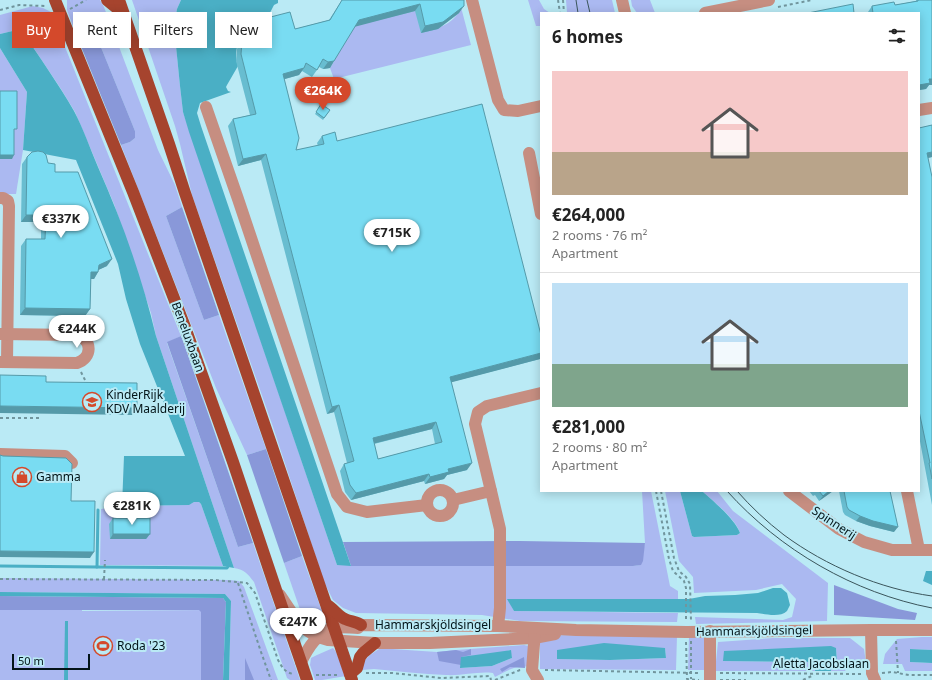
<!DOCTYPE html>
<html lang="en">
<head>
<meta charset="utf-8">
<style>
  body { margin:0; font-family:"Noto Sans",sans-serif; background:#f6f6f6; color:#222; height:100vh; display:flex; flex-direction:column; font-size:15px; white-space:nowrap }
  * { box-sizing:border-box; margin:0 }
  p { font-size:13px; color:#767676 }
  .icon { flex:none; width:22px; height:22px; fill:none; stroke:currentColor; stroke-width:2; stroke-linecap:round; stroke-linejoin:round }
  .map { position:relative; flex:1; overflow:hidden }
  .side { position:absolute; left:540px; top:12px; width:380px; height:480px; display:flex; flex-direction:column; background:#fff; border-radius:0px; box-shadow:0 2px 10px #0003 }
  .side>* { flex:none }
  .guide { position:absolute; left:12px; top:12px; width:380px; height:36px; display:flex; gap:8px }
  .scale { position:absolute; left:12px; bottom:10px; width:78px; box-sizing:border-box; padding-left:4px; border:2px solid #031418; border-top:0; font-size:11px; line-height:14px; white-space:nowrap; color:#031418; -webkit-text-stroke:3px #baeaf5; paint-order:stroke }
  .price { position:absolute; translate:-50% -34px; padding:0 9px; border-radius:14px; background:#fff; color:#222; font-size:13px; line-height:26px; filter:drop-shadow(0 1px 2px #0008) }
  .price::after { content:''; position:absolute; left:50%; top:24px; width:12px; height:9px; margin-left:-6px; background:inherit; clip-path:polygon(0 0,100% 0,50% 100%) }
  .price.current { background:#d4492b; color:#fff }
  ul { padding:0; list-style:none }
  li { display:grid; align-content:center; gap:8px; height:212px; padding:0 12px }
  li+li { border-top:1px solid #e0e0e0 }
  li span { display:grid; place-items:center; height:124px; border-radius:0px; color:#555 }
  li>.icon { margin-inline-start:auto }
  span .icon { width:72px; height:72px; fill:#fffc; stroke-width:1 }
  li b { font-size:17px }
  h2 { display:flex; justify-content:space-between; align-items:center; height:48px; padding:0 12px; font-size:17px }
  .tag { padding:0 14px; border-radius:0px; background:#fff; box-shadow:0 2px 10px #0003; font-size:14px; line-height:36px }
  .tag.current { background:#d4492b; color:#fff }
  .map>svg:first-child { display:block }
  .green { fill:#abb9f1; fill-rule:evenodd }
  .forest { fill:#8998d9 }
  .water { fill:#4aafc5 }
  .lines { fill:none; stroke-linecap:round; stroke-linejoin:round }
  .stream { stroke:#4aafc5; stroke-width:3 }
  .path { stroke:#71959d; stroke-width:2; stroke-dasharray:3 3; stroke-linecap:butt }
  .minor { stroke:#c68e81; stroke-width:12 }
  .major { stroke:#a6442e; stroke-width:12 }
  .tram { stroke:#3a555b; stroke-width:1 }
  .wall { fill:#68bdd0; fill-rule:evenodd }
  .shaded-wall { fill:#559aa9 }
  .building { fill:#79dcf2; stroke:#559aa9; fill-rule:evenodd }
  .labels { text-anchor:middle; stroke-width:4; stroke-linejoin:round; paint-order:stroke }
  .street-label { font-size:12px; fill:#031418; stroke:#baeaf5 }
  .poi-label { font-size:12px; fill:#031418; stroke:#baeaf5; text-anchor:start }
</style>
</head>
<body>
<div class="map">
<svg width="932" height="680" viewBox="0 0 932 680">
  <rect width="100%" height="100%" fill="#baeaf5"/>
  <!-- green -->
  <g class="green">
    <polygon points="67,0 100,0 104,7 158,150 175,185 182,207 166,216 204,320 219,315 266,449 247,455 216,388 121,145 130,142 135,138 135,131 94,30 74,29 67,10"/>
    <polygon points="132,0 181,0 177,9 174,26 180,86 183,112 337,565 633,566 640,565 645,543 642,491 651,491 670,586 678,591 678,599 508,599 514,611 678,613 677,622 520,621 482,615 356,613 343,608 333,600 324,582 273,427 192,195 180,144 175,126"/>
    <polygon points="528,0 539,0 544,9 550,13 541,13 541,26 536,26"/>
    <polygon points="566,0 612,0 615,13 567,13"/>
    <polygon points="631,0 650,0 655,13 637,13 632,6"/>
    <path d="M33 6 43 8 51 12 181 336 167 343 238 547 253 543 300 680H290L287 678 254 582C247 573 245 570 234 568L156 336 151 313 114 204 75 112 61 89 21 29 0 34V15Z"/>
    <path d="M461 8 462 11 471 45 334 79 330 68 355 26 422 9 421 32C438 28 452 26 461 8Z"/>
    <polygon points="0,48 27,92 23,150 16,194 0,194"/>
    <path d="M665 491H680L692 536 694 537 737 535 740 533C736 519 713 501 702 491H717L733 511 828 583 827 621 696 624 695 617 783 620 792 617 796 599 782 584 756 590 694 593 693 577 679 561Z"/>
    <polygon points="194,502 199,502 201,504 223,566 100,565 101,509 122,506 188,505"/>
    <polygon points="302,556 324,617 305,624 284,563"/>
    <polygon points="0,578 229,580 239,581 244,587 278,680 229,680 231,601 225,594 0,592"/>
    <polygon points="0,610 82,610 82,611 206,610 206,680 0,680"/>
    <path d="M540 635 677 636 676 670 540 669ZM665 648 666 658 610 660 557 659Z"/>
    <polygon points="689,636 705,636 704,670 688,670"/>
    <polygon points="922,637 932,637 932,650 910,649 910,662 932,663 932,671 905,671 902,664 883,664 885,654 897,639"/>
    <polygon points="773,638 850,638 864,649 866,663 850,664 845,671 831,671 831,664 837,664 836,648 723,661 816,662 815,671 715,671 718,642"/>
    <path d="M524 645 529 646 530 667C515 665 509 670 495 677L493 673C478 671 462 676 446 675 422 674 398 671 374 669L362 670 363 662 370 655 379 649H392L437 652 456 650ZM510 650 512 658 492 666 460 668Z"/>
    <polygon points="333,648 336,652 346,676 322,680 315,680 310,665 311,658 317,655"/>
  </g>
  <!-- forest -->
  <g class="forest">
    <polygon points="74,29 94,30 135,131 135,138 130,142 121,145"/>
    <polygon points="182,207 219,315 204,320 166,216"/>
    <polygon points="181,336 183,341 253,543 238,547 167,342"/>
    <polygon points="266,449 302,556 284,563 247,455"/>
    <polygon points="520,541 645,543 643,561 641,565 633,566 351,566 343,542"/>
    <polygon points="834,585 898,609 917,613 915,620 834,615"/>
    <polygon points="0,596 223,598 226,602 223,680 201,680 201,612 199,610 0,610"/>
    <polygon points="471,649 471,655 461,657 461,665 439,661 437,652 456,650 463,652"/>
    <polygon points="524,657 525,668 510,667 502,672 500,669"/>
    <polygon points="245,658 254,680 245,680"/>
  </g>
  <!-- water -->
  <g class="water">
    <path d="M181 0H278V3L274 5C271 11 267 19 263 24 259 28 251 31 246 34 236 40 234 56 238 66L227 85 226 87 228 91 231 92 200 103 197 113 201 126 351 566 337 565 189 132 183 112 180 86 174 26 177 9Z"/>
    <path d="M21 29C39 57 58 83 74 111 83 128 90 148 98 167 122 221 142 277 156 336L234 568 223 566 201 504 199 502H194L189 505 122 506 124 456H185L140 344 126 299 118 264 76 160 23 150 27 92 0 48V34Z"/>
    <path d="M680 491H702C713 501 735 519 740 533L737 535 694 537 692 536Z"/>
    <polygon points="926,571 932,571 932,585 923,581"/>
    <path d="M773 588H781L787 593 790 605C789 607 788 609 787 611 780 618 765 614 757 613L514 611 507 599H689L705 596 735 595 758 593Z"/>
    <polygon points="0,592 225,594 231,601 229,680 223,680 226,602 223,598 0,596"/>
    <polygon points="65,621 68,621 68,680 64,680"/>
    <polygon points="604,643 665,648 666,658 610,660 557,659 557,650"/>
    <polygon points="831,646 836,648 837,664 831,664 831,671 815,671 816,662 723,661 724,651"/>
    <polygon points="910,649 932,650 932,663 910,662"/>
    <polygon points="511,650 512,658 492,666 460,668 461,657"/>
  </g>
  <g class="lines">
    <!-- stream -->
    <g class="stream">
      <polyline points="0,566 97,567 98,510"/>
      <polyline points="97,567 227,568 229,565"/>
    </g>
    <!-- path -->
    <g class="path">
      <polyline points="558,0 560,13"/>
      <polyline points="563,0 564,13"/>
      <polyline points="778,7 812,0"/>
      <polyline points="70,9 86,0"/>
      <polyline points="0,10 19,5 45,6 46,7"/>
      <polyline points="81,372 87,384"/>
      <polyline points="0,418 40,418"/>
      <polyline points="656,491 669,559 673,571 684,581 686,588 686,622"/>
      <polyline points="661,491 674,558 679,571 686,577 690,584 691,621"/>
      <path d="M0 579 215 580 247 583 255 593 278 660C282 667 285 673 294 674"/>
      <polyline points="104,579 105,560"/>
      <polyline points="238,583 261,652 271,680"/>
      <polyline points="691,641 691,679"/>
      <polyline points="896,641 898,673"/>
      <polyline points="686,642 687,679 699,680"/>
      <polyline points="545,670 700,673"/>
      <polyline points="366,673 392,673 441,678 490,676 491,680"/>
      <polyline points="720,673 862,674"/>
      <polyline points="882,673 892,672 909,675 932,675"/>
      <polyline points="316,675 340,675"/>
      <polyline points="495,680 520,670 522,670"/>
      <polyline points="720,680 746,680"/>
      <polyline points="803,680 814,675"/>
    </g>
    <!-- minor -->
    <g class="minor">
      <polyline points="472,0 498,100 504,110 518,111 541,106"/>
      <polyline points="622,0 625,13"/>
      <polyline points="705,13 769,0"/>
      <polyline points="206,107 238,199 337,494 347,507 367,512 427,505"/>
      <polyline points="919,110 932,108"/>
      <polyline points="529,153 541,214"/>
      <polyline points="0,198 3,198 8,201 9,206 7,362"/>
      <path d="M0 334 77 335C93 340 92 358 77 363L0 362"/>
      <polyline points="0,454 65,456 72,463"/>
      <circle cx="440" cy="503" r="13"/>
      <polyline points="491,491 500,529 500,608 498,626"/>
      <polyline points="789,491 839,529 864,542 892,550 932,550"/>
      <polyline points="907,491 919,550"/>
      <polyline points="453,500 491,491 475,424 478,412 487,406 541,393"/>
      <polyline points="280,595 298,622 308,631 318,637 328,640 375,643 430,643 534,638 555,634"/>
      <polyline points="871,630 872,673 875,680"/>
      <polyline points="535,631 532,670 538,680"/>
      <polyline points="710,631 710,680"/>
      <path d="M301 662C308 648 317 633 333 628 340 626 350 628 358 628L361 625 498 626 576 630 686 632 871 630H932"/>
    </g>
    <!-- major -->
    <g class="major">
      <polyline points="55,0 133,192 185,327 233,462 276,590 301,662 307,680"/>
      <polyline points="107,0 123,13"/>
      <polyline points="119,0 169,144 185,193 352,680"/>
      <path d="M327 605C334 609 338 616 345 619 351 622 356 621 361 625"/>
      <polyline points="350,674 357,668 360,657 363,653 375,643"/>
    </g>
    <!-- tram -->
    <g class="tram">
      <polyline points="576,0 578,13"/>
      <polyline points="587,0 590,13"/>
      <path d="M727 491C780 550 854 593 932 608"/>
      <path d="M737 491C751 507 767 522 784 535 826 566 880 589 932 596"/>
    </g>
  </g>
  <!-- wall -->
  <g class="wall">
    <path d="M342 0H464L459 13 438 29 421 33 415 11 355 26 334 61 330 68 323 69 319 67 312 77 302 71 299 75 284 79 296 150 318 146 317 143 322 136 337 141 541 353 540 359 451 382 467 470 447 475 444 479 425 484 424 481 351 500 345 492 340 471 344 464 347 463 334 412 327 414 261 160 238 166 228 126 233 119 250 115 236 61 237 49 241 39 246 32 295 29 329 20ZM432 429 435 444 378 459 374 444Z"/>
    <polygon points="916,0 932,0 932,85 929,85 926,89 919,90 919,13 868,13 868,12 872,6 895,5 916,1"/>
    <polygon points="321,104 330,110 323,120 315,114"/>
    <polygon points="932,125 932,157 928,158 932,177 932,505 919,436 919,128"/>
    <polygon points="27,157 48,163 55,172 107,266 98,270 98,272 94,279 91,279 90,309 85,316 20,315 21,246 26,239 41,239 41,222 21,222 22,164"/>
    <polygon points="809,491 833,491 819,501 815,495 813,496"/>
    <polygon points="839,491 890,491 894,532 870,526 856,521 845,515 843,512"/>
    <polygon points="113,518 150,534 146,539 110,539 109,524"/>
  </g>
  <!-- shaded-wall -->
  <g class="shaded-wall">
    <polygon points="420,4 415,11 354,27 359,20"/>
    <polygon points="464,6 459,13 438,29 421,33 425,26"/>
    <polygon points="334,61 330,68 323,69 328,62"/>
    <polygon points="304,68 299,75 278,81 283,74"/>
    <polygon points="929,79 932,79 932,85 929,85 926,89 919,90 919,85"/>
    <polygon points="932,152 932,157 923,159 927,153"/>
    <polygon points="266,154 261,160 238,166 243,159"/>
    <polygon points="0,155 14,155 12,159 0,159"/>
    <polygon points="26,215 46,215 41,222 21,222"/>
    <polygon points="112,259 107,266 94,272 99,265"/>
    <polygon points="91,272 98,272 94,279 86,279"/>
    <polygon points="25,308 90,309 85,316 20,315"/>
    <polygon points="541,353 540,359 445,384 450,377"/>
    <polygon points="339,405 334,412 327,414 332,407"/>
    <polygon points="0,406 137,408 132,415 0,413"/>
    <polygon points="436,422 432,429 368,445 373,438"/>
    <polygon points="472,463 467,470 447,475 444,479 425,484 430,477 448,469"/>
    <polygon points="429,474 424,481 351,500 356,493"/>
    <polygon points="829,491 833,491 819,501 823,496"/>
    <polygon points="860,516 898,527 894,532 870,526 856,521"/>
    <polygon points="113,534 150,534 146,539 110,539"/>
    <polygon points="0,551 94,552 90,558 0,557"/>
  </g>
  <!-- building -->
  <g class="building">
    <path d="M342 0H464V6L443 22 425 26 420 4 359 20 334 61 328 62 323 59 317 70 306 63 304 68 283 74 299 138 296 150 324 144 322 136 335 132 337 141 482 104 541 335V353L450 377 472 463 448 469 449 472 430 477 429 474 356 493 350 485 344 464 354 461 339 405 332 407 266 154 243 159 233 119 256 114 241 54 242 42 246 32 252 25 259 20 290 12 295 29 330 20ZM436 422 442 442 378 459 373 438Z"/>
    <polygon points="918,0 932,0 932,79 929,79 930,83 919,85 919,13 873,13 872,6 894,2 895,5 918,1"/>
    <polygon points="853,4 854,13 808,13"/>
    <polygon points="0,91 17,91 17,129 14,129 14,155 0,155"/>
    <polygon points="321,104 330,110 324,118 316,112"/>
    <polygon points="932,125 932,152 927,153 932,177 932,479 929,463 930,463 919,411 919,128"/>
    <polygon points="38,151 43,152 46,155 48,163 55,164 55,172 78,172 112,259 99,265 98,272 91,272 90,309 25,308 26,239 45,239 46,215 26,215 27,157 32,152"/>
    <polygon points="0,375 46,376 46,382 137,383 137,408 0,406"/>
    <polygon points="0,455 3,456 66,458 72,464 71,501 95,501 94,552 0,551"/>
    <polygon points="819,491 829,491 823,496"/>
    <polygon points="844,491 890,491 898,527 873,521 860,516 849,510 847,507"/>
    <rect x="113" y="518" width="37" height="16"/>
  </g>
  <!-- icons -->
  <defs>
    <g id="school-ring" transform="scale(1)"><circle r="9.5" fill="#baeaf5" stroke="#d4492b" stroke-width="1.5"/><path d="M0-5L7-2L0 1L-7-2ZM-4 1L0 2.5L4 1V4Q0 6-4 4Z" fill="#d4492b"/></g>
    <g id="shop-ring" transform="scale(1)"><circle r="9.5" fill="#baeaf5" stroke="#d4492b" stroke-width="1.5"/><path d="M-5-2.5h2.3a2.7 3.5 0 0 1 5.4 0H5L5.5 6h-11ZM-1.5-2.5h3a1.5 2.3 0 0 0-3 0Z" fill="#d4492b"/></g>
    <g id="stadium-ring" transform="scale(1)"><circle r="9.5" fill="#baeaf5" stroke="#d4492b" stroke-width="1.5"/><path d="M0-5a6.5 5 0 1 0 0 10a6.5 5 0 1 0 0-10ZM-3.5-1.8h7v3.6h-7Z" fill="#d4492b"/></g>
  </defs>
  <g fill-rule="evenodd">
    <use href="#school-ring" x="92" y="402"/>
    <use href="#shop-ring" x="22" y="477"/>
    <use href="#stadium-ring" x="103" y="646"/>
  </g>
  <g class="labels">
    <!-- street labels -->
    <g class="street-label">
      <text transform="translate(188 337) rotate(70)" y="4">Beneluxbaan</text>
      <text transform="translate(834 523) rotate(33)" y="4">Spinnerij</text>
      <text x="433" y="629">Hammarskjöldsingel</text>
      <text transform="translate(754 631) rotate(-1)" y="4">Hammarskjöldsingel</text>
      <text x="821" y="668">Aletta Jacobslaan</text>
    </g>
    <!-- poi labels -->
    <g class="poi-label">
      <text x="106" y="399">KinderRijk<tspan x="106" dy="14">KDV Maalderij</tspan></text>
      <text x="36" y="481">Gamma</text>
      <text x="117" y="650">Roda '23</text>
    </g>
  </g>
</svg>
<div class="scale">50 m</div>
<b class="price current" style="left:323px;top:111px">€264K</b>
<b class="price" style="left:61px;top:239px">€337K</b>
<b class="price" style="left:392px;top:253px">€715K</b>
<b class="price" style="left:77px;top:349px">€244K</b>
<b class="price" style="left:132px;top:526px">€281K</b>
<b class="price" style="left:298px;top:642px">€247K</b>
<div class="guide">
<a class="tag current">Buy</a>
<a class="tag">Rent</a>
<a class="tag">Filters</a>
<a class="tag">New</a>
</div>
<section class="side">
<h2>6 homes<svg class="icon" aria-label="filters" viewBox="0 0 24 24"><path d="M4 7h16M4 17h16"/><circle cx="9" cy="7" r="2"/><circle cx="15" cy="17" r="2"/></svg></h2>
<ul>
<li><span style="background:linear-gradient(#f6c9c9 65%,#b9a48a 0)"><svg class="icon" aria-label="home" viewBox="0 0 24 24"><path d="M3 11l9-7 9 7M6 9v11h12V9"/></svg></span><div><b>€264,000</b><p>2 rooms · 76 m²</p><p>Apartment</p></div></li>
<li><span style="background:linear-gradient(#bfe0f5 65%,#7fa58c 0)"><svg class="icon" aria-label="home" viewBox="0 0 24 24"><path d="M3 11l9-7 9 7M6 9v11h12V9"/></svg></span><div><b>€281,000</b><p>2 rooms · 80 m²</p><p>Apartment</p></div></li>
</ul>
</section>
</div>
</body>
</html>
